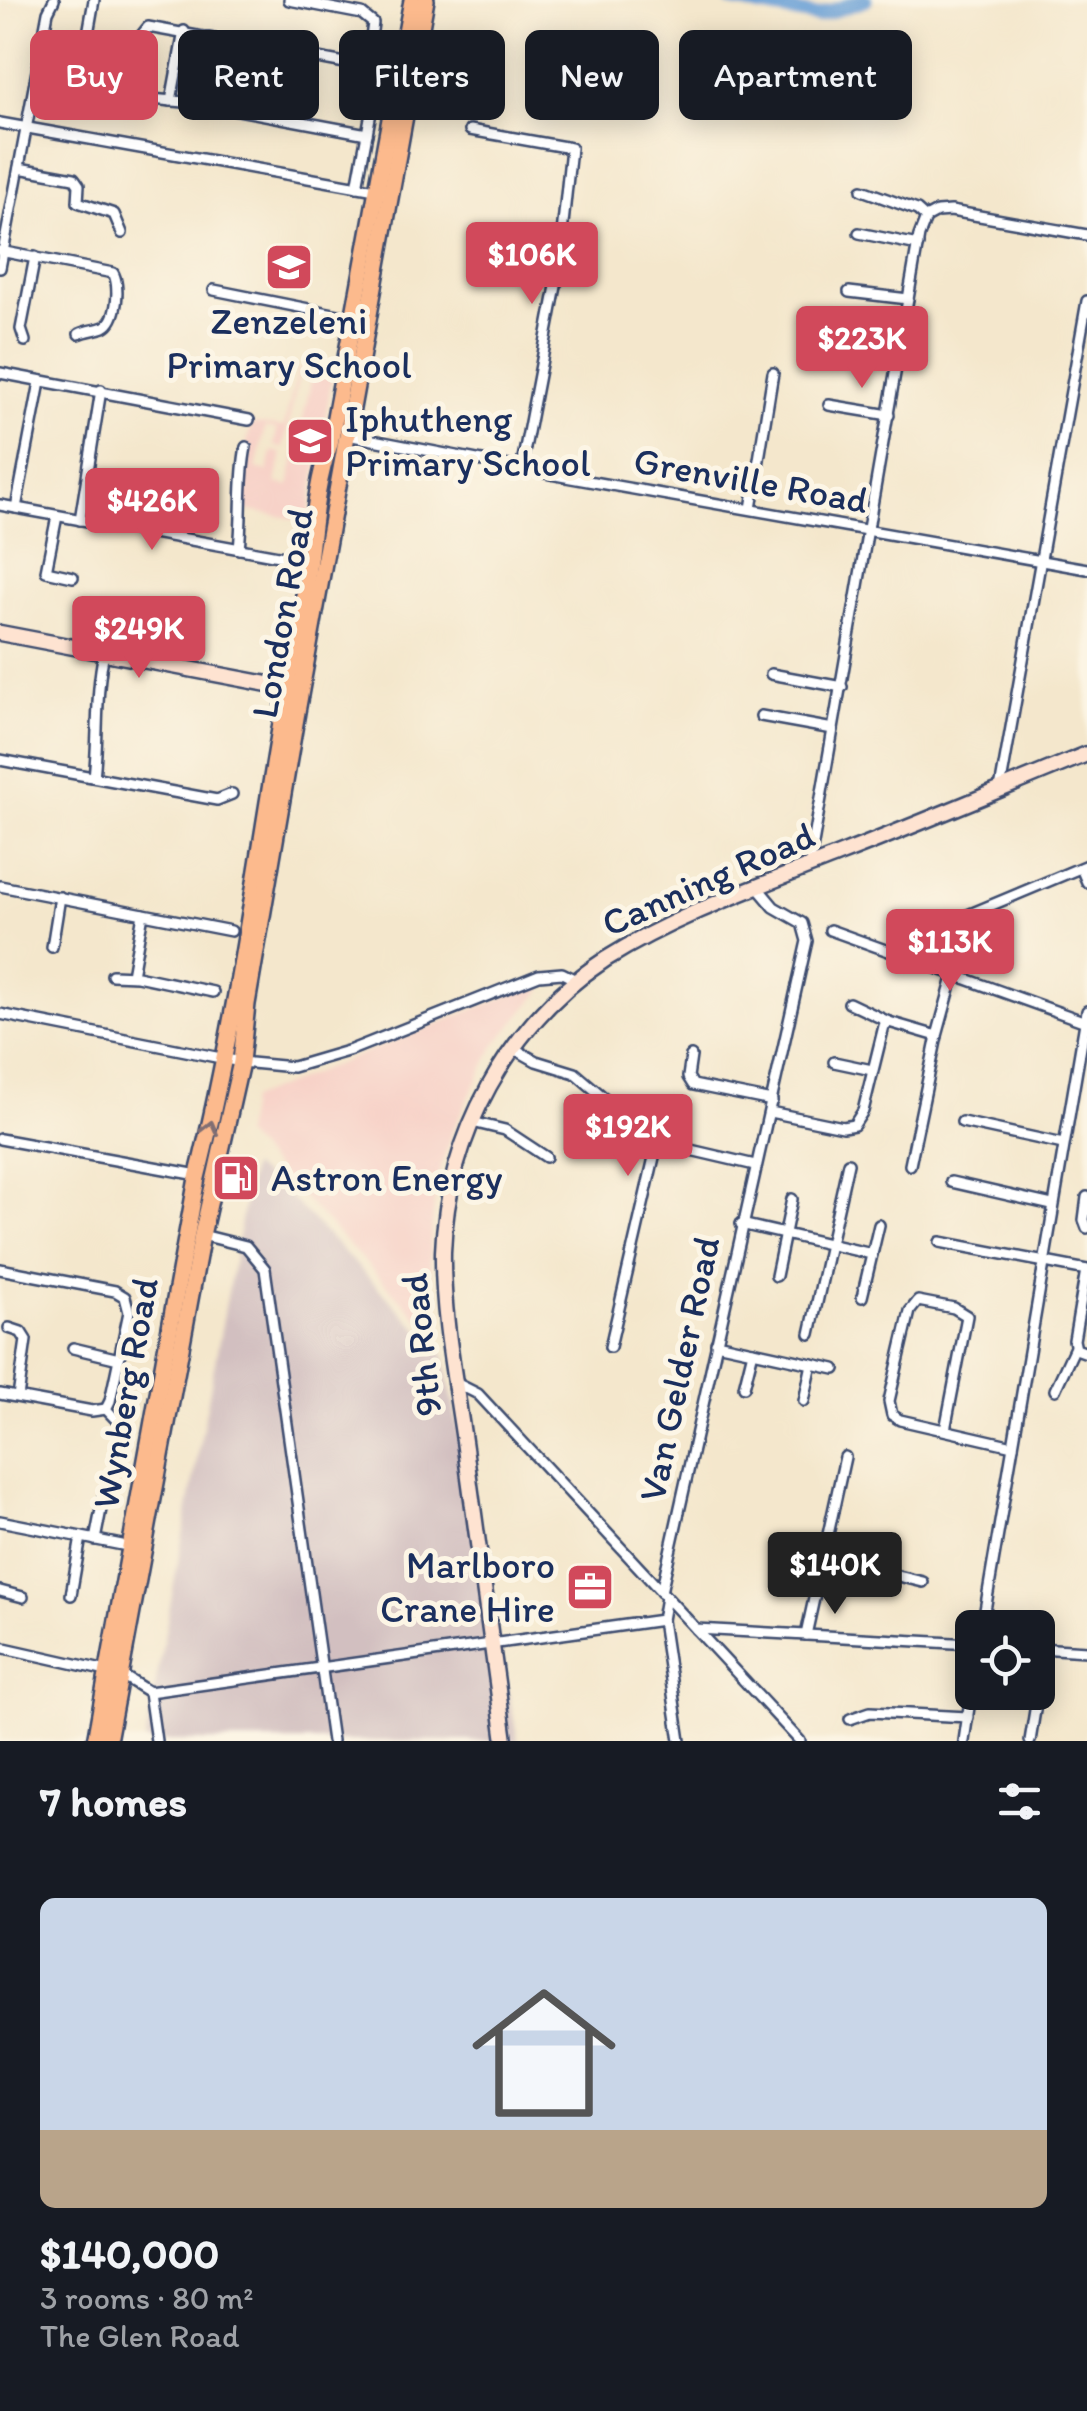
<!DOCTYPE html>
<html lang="en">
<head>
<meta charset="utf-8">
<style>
  body { margin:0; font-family:Itim,sans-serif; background:#20242c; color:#f1f3f6; height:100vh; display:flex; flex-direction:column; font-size:38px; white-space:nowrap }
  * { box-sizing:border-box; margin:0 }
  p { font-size:32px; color:#9ea1a6 }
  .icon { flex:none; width:55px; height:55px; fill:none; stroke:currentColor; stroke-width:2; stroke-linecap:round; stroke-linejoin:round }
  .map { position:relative; height:1741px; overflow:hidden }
  .details { display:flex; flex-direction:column; background:#171b24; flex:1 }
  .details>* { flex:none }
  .banner { position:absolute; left:30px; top:30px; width:1028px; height:90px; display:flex; gap:20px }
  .tools { position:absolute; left:955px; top:1610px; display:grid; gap:20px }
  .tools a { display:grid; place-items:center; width:100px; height:100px; border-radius:15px; background:#171b24; box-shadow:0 5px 25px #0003; font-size:50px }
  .price { position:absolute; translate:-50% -85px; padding:0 22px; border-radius:10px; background:#d1495b; color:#fff; font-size:32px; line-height:65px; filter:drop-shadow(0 2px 5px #0008) }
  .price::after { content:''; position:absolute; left:50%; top:60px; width:30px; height:22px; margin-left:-15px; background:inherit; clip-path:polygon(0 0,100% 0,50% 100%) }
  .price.on { background:#222; color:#fff }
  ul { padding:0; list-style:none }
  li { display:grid; align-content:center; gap:20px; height:530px; padding:0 40px }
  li+li { border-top:2px solid #363941 }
  li span { display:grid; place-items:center; height:310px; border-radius:15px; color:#555 }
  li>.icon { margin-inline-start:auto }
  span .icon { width:180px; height:180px; fill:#fffc; stroke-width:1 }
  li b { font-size:42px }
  h2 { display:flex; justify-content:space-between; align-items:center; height:120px; padding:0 40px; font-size:42px }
  .pill { padding:0 35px; border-radius:15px; background:#171b24; box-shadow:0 5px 25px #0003; font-size:35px; line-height:90px }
  .pill.on { background:#d1495b; color:#fff }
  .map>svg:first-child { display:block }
  .built { fill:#f7d1c7; fill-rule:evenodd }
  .industrial { fill:#d2bfc0 }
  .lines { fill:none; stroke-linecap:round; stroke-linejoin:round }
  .river { stroke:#689fd6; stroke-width:15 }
  .street-casing { stroke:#3c4b6e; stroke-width:14 }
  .secondary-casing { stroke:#3c4b6e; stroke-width:19 }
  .primary-casing { stroke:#3c4b6e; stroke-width:20 }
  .street { stroke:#fff; stroke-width:9 }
  .secondary { stroke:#fee3d1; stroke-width:14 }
  .primary { stroke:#fcba8d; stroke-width:15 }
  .oneway { stroke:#806e73 }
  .labels { text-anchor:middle; stroke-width:10; stroke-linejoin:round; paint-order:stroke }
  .poi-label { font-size:38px; fill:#1b2f5e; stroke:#fcf5e5; text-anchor:start }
  .street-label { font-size:38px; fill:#1b2f5e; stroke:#fcf5e5 }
</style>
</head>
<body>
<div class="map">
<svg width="1087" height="1741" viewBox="0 0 1087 1741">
  <rect width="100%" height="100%" fill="#fcf5e5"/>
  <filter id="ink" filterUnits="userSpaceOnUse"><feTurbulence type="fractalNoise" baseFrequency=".01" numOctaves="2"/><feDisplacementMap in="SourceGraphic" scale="20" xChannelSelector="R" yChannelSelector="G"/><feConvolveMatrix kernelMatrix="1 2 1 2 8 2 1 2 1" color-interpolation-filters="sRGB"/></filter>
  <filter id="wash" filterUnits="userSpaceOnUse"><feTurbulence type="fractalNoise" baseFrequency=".0048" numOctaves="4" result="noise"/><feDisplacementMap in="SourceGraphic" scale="40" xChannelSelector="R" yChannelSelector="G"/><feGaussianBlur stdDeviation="2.25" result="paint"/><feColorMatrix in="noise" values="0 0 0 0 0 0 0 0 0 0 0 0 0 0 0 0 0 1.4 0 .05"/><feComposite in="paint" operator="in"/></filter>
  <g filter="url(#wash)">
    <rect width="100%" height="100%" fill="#f4e7cc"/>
    <!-- built -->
    <g class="built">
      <path d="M298 369 332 377 308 521 244 510 242 467 251 423 284 427ZM299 375H309L311 381 289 486 276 483 282 453 272 451 268 471 256 469 265 427 277 429 274 446 283 448Z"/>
      <polygon points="537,984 543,989 495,1045 453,1129 437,1179 430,1244 431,1310 422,1322 243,1135 250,1099"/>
    </g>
    <!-- industrial -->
    <polygon class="industrial" points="251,1167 284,1191 444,1355 518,1741 145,1741"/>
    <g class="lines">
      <!-- river -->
      <polyline class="river" points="731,0 817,16 865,0"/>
    </g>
  </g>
  <g filter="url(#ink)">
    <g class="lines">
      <!-- street casing -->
      <g class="street-casing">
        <g id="street">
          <polyline points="289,0 362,14 373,23 367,67 374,76 375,91 357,187"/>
          <polyline points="36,80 151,99 206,104 367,134"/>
          <polyline points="79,85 94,0"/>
          <polyline points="129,95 140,37 148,27 367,67"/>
          <polyline points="171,101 184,31"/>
          <polyline points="0,123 381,191"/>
          <polyline points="470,130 571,148 557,281 521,469"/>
          <polyline points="19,168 74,178 79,185 78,202 114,214 122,233"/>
          <polyline points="862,190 917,210 926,218"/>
          <polyline points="926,218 937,212 951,211 1087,235"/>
          <polyline points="859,233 918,245"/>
          <path d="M0 251 113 273C120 284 118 320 104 327 96 330 87 330 79 334"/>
          <polyline points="0,268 48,12 54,0"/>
          <polyline points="214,290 354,318"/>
          <polyline points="849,292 908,299"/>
          <polyline points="25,341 21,329 35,257"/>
          <polyline points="838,349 898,360"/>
          <polyline points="0,373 249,420"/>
          <polyline points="829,405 889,415"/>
          <polyline points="347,435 571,478 1087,569"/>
          <polyline points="0,505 311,562"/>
          <polyline points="16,508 40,382"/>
          <polyline points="751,509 773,373"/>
          <polyline points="57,516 46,571 73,577"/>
          <polyline points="80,520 101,390"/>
          <path d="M239 549C243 515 239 481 246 447"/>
          <polyline points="771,674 842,687"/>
          <polyline points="761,716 833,729"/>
          <polyline points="0,760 217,800 232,794"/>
          <path d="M94 777C99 735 95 694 104 653"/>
          <polyline points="1000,789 1087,301"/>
          <polyline points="809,867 919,236 926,218"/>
          <polyline points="1081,868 1087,882"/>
          <polyline points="0,886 231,931"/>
          <polyline points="830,930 1083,1021"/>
          <polyline points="52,947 60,897"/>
          <polyline points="940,969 951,934 963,917 1087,865"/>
          <polyline points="112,975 137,976 213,992"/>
          <polyline points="132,975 143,914"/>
          <polyline points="849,1003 889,1022"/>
          <polyline points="0,1014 241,1062 293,1067 351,1050 539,975 562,973 578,981"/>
          <polyline points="513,1048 536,1061 575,1073 608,1101 635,1112"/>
          <polyline points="691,1056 688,1077 693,1085 772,1101"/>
          <polyline points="834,1062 872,1070"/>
          <polyline points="770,1112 843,1127 854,1125 863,1111 884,1026 889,1022 937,1036"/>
          <polyline points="472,1122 505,1130 546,1157"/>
          <polyline points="962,1122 1063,1144"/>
          <polyline points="0,1139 198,1175"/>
          <polyline points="910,1165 937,1036 954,974"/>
          <polyline points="951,1182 1052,1205"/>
          <polyline points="1087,1197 1084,1220 1087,1228"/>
          <polyline points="741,1224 872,1254"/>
          <polyline points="202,1235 246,1246 265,1269 332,1741"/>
          <polyline points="940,1242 1087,1270"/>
          <polyline points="0,1269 115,1291 125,1297 129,1312 110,1401 106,1409"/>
          <polyline points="1086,1270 1074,1340 1076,1349 1087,1353"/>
          <polyline points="776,1276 792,1199"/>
          <polyline points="862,1297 879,1225"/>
          <polyline points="9,1328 21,1332 26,1340 18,1397"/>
          <polyline points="810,1334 848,1163"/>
          <polyline points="716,1343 835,1369"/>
          <polyline points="610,1347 655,1153 669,1145 755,1165"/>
          <polyline points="73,1348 119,1359"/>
          <polyline points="456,1383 478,1394 800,1741"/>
          <polyline points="744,1387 753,1351"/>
          <polyline points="1055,1390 1075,1347"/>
          <polyline points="0,1394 92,1411 106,1409"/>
          <polyline points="804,1401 812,1364"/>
          <polyline points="106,1409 123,1427 119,1459"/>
          <polyline points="945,1430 967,1316 954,1308 918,1301 910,1311 889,1401 892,1415 900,1420 1013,1446"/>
          <polyline points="0,1521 122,1545"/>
          <polyline points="95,1540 105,1489"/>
          <polyline points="824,1558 923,1582"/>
          <polyline points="0,1591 23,1597"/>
          <polyline points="661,1592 807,941 802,923 774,907 758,888"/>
          <polyline points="71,1595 81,1537"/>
          <polyline points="666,1597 662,1620 680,1741"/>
          <polyline points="982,1628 1087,1011"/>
          <polyline points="696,1629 972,1644"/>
          <polyline points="806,1635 845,1457"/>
          <polyline points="0,1647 120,1674 149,1692 156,1741"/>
          <polyline points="1038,1648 1087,1651"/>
          <polyline points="149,1692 662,1620"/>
          <polyline points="850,1719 870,1712 968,1717"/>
          <polyline points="964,1741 972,1687"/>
          <polyline points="1030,1741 1045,1649"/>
        </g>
      </g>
      <!-- secondary casing -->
      <g class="secondary-casing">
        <g id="secondary">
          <polyline points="0,633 294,689"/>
          <path d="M505 1741C491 1643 479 1546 465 1448 456 1384 442 1317 443 1252 447 1136 508 1023 606 959 678 914 763 885 841 854 924 822 1005 787 1087 754"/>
        </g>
      </g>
      <!-- primary casing -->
      <g class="primary-casing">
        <g id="primary">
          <path d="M95 1741 197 1178C245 988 265 793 303 601 313 549 312 494 330 444L412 0"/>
          <polyline points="108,1741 202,1235 241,1062 247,1004 297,712 426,0"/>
        </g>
      </g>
      <!-- street -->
      <use href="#street" class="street"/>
      <!-- secondary -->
      <use href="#secondary" class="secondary"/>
      <!-- primary -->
      <use href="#primary" class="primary"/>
    </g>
    <!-- one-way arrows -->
    <defs><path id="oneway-chevron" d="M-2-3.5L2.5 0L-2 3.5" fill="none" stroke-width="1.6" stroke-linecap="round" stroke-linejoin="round" transform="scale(2.5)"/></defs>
    <use class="oneway" href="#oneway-chevron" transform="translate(210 1128) rotate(-76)"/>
  </g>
  <!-- icons -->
  <defs>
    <g id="school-square" transform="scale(2.5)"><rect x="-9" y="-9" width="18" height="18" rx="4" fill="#d1495b" stroke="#fcf5e5"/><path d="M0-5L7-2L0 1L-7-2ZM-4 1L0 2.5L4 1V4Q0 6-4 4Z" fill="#fff"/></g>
    <g id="fuel-square" transform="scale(2.5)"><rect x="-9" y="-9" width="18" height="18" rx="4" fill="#d1495b" stroke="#fcf5e5"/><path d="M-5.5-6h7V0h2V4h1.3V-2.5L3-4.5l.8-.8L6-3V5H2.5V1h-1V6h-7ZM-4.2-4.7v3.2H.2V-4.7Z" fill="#fff"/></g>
    <g id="office-square" transform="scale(2.5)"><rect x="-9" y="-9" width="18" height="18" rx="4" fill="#d1495b" stroke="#fcf5e5"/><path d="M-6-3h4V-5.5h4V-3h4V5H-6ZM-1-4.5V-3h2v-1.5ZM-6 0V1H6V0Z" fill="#fff"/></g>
  </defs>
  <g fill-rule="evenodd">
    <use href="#school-square" x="289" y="267"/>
    <use href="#school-square" x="310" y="441"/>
    <use href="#fuel-square" x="236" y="1178"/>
    <use href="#office-square" x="590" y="1587"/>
  </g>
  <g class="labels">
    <!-- poi labels -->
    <g class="poi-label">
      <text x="289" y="334" text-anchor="middle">Zenzeleni<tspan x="289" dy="44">Primary School</tspan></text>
      <text x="345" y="432">Iphutheng<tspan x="345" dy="44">Primary School</tspan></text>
      <text x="271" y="1191">Astron Energy</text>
      <text x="555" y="1578" text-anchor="end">Marlboro<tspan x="555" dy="44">Crane Hire</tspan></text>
    </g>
    <!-- street labels -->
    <g class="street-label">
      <text transform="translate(751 480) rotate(10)" y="13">Grenville Road</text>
      <text transform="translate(282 613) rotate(-80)" y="13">London Road</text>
      <text transform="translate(708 879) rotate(-24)" y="13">Canning Road</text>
      <text transform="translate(421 1345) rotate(-96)" y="13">9th Road</text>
      <text transform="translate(679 1369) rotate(-78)" y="13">Van Gelder Road</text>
      <text transform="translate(125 1393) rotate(-80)" y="13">Wynberg Road</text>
    </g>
  </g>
</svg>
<div class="tools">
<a><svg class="icon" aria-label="locate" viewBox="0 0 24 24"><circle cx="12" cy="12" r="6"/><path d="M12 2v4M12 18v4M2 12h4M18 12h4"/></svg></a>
</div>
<b class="price" style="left:532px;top:307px">$106K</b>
<b class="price" style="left:862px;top:391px">$223K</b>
<b class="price" style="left:152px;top:553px">$426K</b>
<b class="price" style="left:139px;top:681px">$249K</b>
<b class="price" style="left:950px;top:994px">$113K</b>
<b class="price" style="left:628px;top:1179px">$192K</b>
<b class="price on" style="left:835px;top:1617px">$140K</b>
<div class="banner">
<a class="pill on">Buy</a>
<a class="pill">Rent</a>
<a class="pill">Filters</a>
<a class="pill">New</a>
<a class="pill">Apartment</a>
</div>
</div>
<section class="details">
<h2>7 homes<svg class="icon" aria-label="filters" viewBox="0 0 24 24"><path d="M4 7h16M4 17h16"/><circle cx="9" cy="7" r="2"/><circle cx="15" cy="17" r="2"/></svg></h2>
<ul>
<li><span style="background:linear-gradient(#c9d6e8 75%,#b9a48a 0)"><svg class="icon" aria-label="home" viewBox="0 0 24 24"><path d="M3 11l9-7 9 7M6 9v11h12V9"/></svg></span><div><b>$140,000</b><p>3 rooms · 80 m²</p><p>The Glen Road</p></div></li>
</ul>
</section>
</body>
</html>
